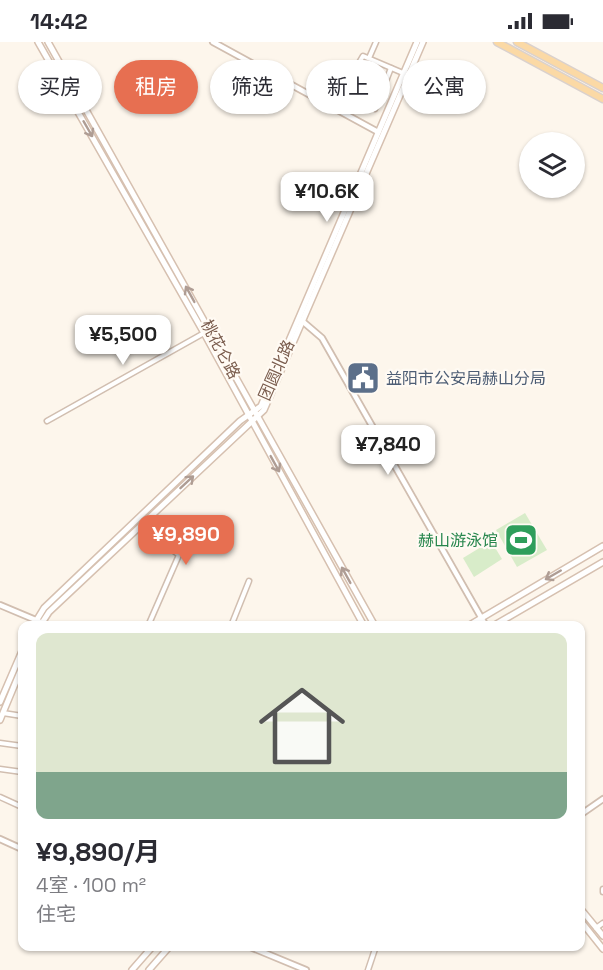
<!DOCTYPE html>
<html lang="zh">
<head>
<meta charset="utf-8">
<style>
  body { margin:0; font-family:"Space Grotesk","Noto Sans SC",sans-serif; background:#f7f7f7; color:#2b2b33; height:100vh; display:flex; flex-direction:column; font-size:22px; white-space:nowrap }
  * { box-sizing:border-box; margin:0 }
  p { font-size:20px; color:#7c7c81 }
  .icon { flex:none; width:33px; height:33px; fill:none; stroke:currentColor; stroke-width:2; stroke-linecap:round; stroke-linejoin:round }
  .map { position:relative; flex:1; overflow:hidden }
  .details { position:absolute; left:18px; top:579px; width:567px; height:330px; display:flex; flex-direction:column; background:#fff; border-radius:12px; box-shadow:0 2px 4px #0004 }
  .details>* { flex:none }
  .top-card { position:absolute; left:18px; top:18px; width:567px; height:54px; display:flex; gap:12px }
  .controls { position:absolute; left:519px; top:90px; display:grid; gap:12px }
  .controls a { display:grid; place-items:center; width:66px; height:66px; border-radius:50%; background:#fff; box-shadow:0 2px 4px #0004; font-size:30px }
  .price { position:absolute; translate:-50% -51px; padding:0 14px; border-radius:12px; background:#fff; color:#222; font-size:20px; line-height:39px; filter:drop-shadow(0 2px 3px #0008) }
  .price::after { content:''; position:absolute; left:50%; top:36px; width:18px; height:14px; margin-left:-9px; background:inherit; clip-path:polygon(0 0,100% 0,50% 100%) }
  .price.current { background:#e76f51; color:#fff }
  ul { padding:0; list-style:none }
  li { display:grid; align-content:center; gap:12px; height:318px; padding:0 18px }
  li span { display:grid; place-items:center; height:186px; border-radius:12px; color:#555 }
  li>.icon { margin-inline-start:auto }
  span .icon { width:108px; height:108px; fill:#fffc; stroke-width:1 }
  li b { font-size:26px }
  .tag { padding:0 21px; border-radius:27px; background:#fff; box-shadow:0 2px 4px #0004; font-size:21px; line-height:54px }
  .tag.current { background:#e76f51; color:#fff }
  .status { display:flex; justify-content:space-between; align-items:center; height:42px; padding:0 30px; background:#fff; direction:ltr }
  .status svg { height:16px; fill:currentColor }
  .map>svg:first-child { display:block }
  .green { fill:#d8ecc9 }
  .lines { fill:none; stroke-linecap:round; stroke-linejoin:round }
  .minor-casing { stroke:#d1beb0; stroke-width:7 }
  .tertiary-casing { stroke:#d1beb0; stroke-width:8 }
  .secondary-casing { stroke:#d6c0b0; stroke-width:8 }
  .primary-casing { stroke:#dad1cd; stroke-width:9 }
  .minor { stroke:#fff; stroke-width:4 }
  .tertiary { stroke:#fff; stroke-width:4.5 }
  .secondary { stroke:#fff; stroke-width:5 }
  .primary { stroke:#fbd9a5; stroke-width:6 }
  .oneway { stroke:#af9d94 }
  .labels { text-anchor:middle; stroke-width:4.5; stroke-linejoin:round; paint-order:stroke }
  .street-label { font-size:16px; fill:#7a5c4d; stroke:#fffaf3 }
  .service-label { font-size:16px; fill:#4e5e75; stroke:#fffaf3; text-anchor:start }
  .leisure-label { font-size:16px; fill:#27864d; stroke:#fffaf3; text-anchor:end }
</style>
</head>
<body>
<div class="status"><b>14:42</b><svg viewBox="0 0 49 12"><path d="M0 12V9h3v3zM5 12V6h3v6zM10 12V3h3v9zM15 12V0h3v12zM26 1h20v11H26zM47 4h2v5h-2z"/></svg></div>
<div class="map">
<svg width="603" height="928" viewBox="0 0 603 928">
  <rect width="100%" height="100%" fill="#fdf6ec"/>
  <!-- green -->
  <g class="green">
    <polygon points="525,471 547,508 517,525 496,488"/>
    <polygon points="491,499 502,517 474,535 463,516"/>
  </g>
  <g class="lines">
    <!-- minor casing -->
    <g class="minor-casing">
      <g id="minor">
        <polyline points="369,16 376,0"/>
        <polyline points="358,52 345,45 363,14 403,31"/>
        <polyline points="375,67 391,26"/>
        <polyline points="47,379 204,291"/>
        <polyline points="140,484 179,513 148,584"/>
        <polyline points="231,584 249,539"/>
        <polyline points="3,671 22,674"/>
        <polyline points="0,701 22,704"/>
        <polyline points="0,727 22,730"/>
        <polyline points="0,755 22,765"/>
        <polyline points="603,847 603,850"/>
        <polyline points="596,886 603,881"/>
        <polyline points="368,928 376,904"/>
      </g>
    </g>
    <!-- tertiary casing -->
    <g class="tertiary-casing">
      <g id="tertiary">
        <polyline points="213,0 378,90"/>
        <polyline points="301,278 322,296 486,584"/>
        <polyline points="0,563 50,584"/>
        <polyline points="580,773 603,757"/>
        <polyline points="0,797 22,807"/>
        <polyline points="248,904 306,928"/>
      </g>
    </g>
    <!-- secondary casing -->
    <g class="secondary-casing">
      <g id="secondary">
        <polyline points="38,0 204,291 364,584"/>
        <polyline points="48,0 375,584"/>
        <polyline points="33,584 44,566 240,379 261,364 417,0"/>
        <polyline points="40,584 49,570 264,368 423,0"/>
        <polyline points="468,584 603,504"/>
        <polyline points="493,584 603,520"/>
        <polyline points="0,660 22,609"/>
        <polyline points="0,678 22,625"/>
        <polyline points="580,866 603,894"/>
        <polyline points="580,878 603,907"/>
        <polyline points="132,928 153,904"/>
        <polyline points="149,928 170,904"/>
      </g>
    </g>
    <!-- primary casing -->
    <g class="primary-casing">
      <g id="primary">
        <polyline points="497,0 603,57"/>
        <polyline points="517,0 603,46"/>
      </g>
    </g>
    <!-- minor -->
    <use href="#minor" class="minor"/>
    <!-- tertiary -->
    <use href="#tertiary" class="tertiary"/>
    <!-- secondary -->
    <use href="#secondary" class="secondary"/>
    <!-- primary -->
    <use href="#primary" class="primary"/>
  </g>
  <!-- one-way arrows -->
  <defs><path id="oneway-shaft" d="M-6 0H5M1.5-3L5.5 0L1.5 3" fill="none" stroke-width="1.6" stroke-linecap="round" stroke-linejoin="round" transform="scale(1.5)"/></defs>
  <g class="oneway">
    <use href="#oneway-shaft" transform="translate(88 87) rotate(60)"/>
    <use href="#oneway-shaft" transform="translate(190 252) rotate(-119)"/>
    <use href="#oneway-shaft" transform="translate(275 422) rotate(61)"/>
    <use href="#oneway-shaft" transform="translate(187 440) rotate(-43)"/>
    <use href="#oneway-shaft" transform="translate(346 533) rotate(-119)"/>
    <use href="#oneway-shaft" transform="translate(553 533) rotate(150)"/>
  </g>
  <!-- icons -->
  <defs>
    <g id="civic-square" transform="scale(1.725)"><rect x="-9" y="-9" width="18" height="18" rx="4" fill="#5c6f8a" stroke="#fffaf3"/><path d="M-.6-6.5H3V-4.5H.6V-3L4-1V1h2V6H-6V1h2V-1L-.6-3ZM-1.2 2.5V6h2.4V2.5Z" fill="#fff"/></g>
    <g id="stadium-square" transform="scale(1.725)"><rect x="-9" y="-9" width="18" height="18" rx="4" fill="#2e9e5b" stroke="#fffaf3"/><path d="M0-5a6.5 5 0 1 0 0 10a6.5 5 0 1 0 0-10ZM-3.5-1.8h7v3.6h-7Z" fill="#fff"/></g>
  </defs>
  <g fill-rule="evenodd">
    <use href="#civic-square" x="363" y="336"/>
    <use href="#stadium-square" x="521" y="498"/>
  </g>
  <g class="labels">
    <!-- street labels -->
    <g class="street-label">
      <text transform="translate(221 307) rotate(62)" y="6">桃花仑路</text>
      <text transform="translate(276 328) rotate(-66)" y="6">团圆北路</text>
    </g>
    <!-- service labels -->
    <g class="service-label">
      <text x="386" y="342">益阳市公安局赫山分局</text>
    </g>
    <!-- leisure labels -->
    <g class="leisure-label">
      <text x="498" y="504">赫山游泳馆</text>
    </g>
  </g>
</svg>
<div class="controls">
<a><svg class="icon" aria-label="layers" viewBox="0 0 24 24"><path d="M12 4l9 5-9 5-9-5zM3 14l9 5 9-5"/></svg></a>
</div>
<b class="price" style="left:327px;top:181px">¥10.6K</b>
<b class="price" style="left:123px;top:324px">¥5,500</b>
<b class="price" style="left:388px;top:434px">¥7,840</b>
<b class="price current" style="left:186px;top:524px">¥9,890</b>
<div class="top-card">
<a class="tag">买房</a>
<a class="tag current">租房</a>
<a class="tag">筛选</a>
<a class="tag">新上</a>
<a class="tag">公寓</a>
</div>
<section class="details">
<ul>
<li><span style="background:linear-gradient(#dfe7d0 75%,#7fa58c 0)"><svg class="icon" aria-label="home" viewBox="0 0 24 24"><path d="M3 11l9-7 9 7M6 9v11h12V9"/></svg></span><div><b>¥9,890/月</b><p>4室 · 100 m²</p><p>住宅</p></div></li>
</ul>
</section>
</div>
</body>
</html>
